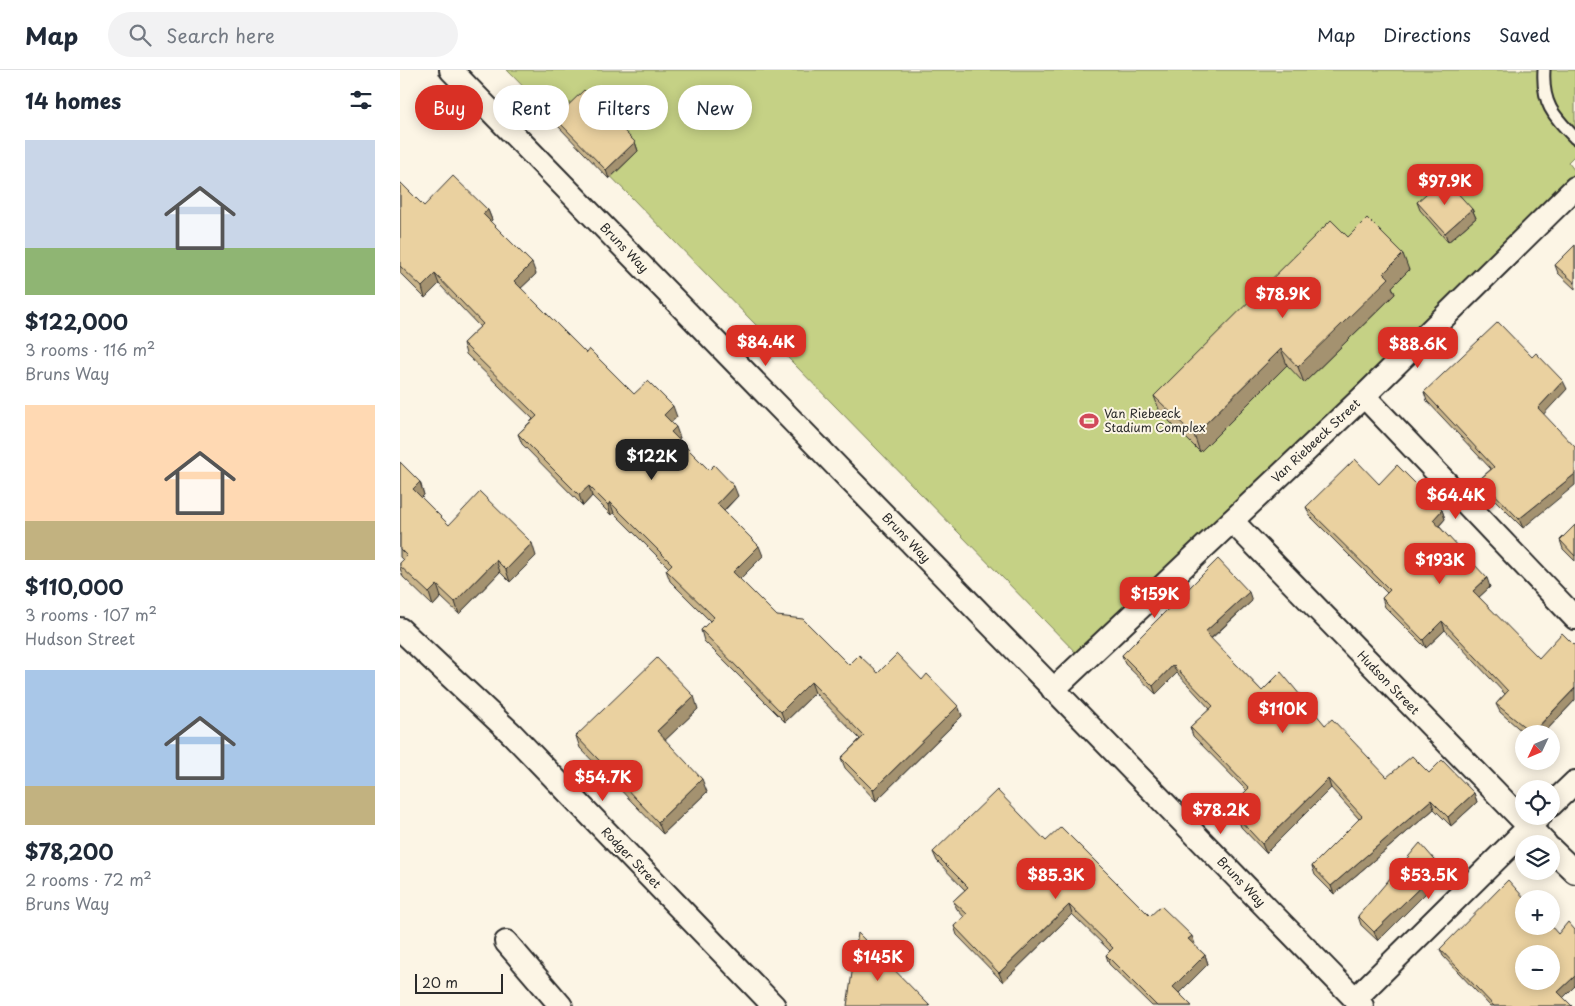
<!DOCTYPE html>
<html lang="en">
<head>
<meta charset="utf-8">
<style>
  body { margin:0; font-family:"Playpen Sans",sans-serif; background:#f2f2f3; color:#1f2937; height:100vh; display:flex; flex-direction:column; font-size:19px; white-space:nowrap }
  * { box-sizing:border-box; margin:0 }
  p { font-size:16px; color:#747a83 }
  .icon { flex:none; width:28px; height:28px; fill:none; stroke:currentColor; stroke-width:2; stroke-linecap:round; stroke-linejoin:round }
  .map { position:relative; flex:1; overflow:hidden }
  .drawer { display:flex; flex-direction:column; background:#fff; width:400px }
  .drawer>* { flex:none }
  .hud { position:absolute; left:15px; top:15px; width:475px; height:45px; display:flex; gap:10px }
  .needle { width:32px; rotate:226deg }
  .buttons { position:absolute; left:1115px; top:655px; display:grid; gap:10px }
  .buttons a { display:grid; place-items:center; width:45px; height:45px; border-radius:50%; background:#fff; box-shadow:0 2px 12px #0003; font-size:25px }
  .scale { position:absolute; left:15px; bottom:12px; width:88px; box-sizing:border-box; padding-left:5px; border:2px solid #2b2b2b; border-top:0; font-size:14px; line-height:18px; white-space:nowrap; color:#2b2b2b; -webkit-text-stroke:4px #fcf5e5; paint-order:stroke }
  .price { position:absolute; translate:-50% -42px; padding:0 11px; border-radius:10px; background:#d93025; color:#fff; font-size:16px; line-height:32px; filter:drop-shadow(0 1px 2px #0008) }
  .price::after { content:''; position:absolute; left:50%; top:30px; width:15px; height:11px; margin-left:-8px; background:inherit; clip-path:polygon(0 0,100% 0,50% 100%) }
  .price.selected { background:#222; color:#fff }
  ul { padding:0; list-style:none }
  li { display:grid; align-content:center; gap:10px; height:265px; padding:0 25px }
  li span { display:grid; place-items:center; height:155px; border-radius:0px; color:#555 }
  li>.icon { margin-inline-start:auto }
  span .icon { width:90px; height:90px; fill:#fffc; stroke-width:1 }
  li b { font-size:21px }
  h2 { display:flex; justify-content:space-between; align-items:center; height:60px; padding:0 25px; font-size:21px }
  .tag { padding:0 18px; border-radius:22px; background:#fff; box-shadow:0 2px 12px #0003; font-size:18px; line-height:45px }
  .tag.selected { background:#d93025; color:#fff }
  header { display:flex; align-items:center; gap:30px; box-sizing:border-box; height:70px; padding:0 25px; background:#fff; border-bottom:1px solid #e0e1e3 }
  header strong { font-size:24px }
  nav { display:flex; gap:28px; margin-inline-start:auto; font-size:18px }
  .search { width:350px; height:45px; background:#f2f2f3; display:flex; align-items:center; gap:12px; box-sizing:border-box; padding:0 18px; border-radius:28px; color:#747a83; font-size:19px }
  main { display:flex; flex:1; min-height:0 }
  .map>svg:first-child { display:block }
  .green { fill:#c5d185; stroke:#787e58 }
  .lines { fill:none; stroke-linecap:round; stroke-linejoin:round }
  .lane-casing { stroke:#2b2b2b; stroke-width:15 }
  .street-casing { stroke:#2b2b2b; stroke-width:26 }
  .lane { stroke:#fcf5e5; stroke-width:11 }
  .street { stroke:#fcf5e5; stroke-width:22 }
  .wall { fill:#c9b48a; stroke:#2b2b2b }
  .shaded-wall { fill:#a49270; stroke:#2b2b2b }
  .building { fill:#ead1a0; stroke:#2b2b2b; fill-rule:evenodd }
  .labels { text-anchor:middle; stroke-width:4; stroke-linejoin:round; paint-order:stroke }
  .street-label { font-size:12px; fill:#2b2b2b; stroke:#fcf5e5 }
  .poi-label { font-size:12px; fill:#2b2b2b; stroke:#fcf5e5; text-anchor:start }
</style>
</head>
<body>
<header>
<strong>Map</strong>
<div class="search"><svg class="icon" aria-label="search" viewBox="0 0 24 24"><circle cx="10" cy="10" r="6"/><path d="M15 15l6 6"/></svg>Search here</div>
<nav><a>Map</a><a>Directions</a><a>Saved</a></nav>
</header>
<main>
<section class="drawer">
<h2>14 homes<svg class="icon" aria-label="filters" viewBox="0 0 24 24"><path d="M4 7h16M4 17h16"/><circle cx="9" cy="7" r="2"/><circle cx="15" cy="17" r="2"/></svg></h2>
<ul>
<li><span style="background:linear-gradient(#c9d6e8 70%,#8fb573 0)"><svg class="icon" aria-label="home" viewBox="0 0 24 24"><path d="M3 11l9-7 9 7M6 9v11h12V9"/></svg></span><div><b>$122,000</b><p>3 rooms · 116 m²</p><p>Bruns Way</p></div></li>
<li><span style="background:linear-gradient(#ffd9b3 75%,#c2b280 0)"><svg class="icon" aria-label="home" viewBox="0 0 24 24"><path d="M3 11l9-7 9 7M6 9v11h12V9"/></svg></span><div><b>$110,000</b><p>3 rooms · 107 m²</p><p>Hudson Street</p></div></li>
<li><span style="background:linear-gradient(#a9c7e8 75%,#c2b280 0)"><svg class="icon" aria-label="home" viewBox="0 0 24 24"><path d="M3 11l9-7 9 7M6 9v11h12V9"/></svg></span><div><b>$78,200</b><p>2 rooms · 72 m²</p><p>Bruns Way</p></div></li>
</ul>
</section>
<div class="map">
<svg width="1175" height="936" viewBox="0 0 1175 936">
  <rect width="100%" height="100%" fill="#fcf5e5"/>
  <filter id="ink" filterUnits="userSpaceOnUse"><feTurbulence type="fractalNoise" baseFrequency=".02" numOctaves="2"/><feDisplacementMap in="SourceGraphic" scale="10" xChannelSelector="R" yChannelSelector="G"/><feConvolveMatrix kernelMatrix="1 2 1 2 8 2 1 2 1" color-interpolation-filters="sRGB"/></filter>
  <g filter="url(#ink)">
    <!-- green -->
    <polygon class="green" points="107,0 1175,0 1175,85 1168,92 1175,101 1175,112 683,590"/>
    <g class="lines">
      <!-- lane casing -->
      <g class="lane-casing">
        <path id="lane" d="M1144 0C1142 34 1153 45 1175 68"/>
      </g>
      <!-- street casing -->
      <g class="street-casing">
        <g id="street">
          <polyline points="51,0 962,936"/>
          <polyline points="964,326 1175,548"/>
          <polyline points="832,451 1146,774"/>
          <polyline points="0,559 112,664 374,936"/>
          <polyline points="653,620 964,326 1175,118"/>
          <polyline points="1151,735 1175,712"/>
          <polyline points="1151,779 1175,802"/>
          <polyline points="106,872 161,936"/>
          <polyline points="955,929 1140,746"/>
        </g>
      </g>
      <!-- lane -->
      <use href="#lane" class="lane"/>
      <!-- street -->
      <use href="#street" class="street"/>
    </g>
    <!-- wall -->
    <g class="wall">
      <polygon points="155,48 235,72 238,81 209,109 158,56"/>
      <polygon points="0,112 24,136 88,140 92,150 90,152 136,204 121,218 186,283 234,324 277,347 271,352 280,368 278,369 309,400 338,426 324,441 363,486 340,509 377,546 449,595 478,603 522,610 558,636 562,646 476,731 445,698 441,688 460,669 415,623 385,652 304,571 301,560 310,551 270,511 266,500 269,498 214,443 211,445 192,426 183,436 122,374 118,364 133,349 66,284 63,273 80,257 39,214 25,228 0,203"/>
      <polygon points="1017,132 1072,139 1076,148 1048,172 1020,140"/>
      <polygon points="948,167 1009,200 992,217 995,224 904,313 887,295 800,382 760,342 754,326"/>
      <polygon points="1175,175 1175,219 1158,203 1155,195"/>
      <polygon points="1132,287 1167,319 1143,344 1123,458 1083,418 1080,409 1091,399 1027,331 1024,322"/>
      <polygon points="0,392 20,412 24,425 21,428 49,455 136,486 110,512 100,502 59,544 41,527 33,536 3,507 0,498 0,493 3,490 0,487"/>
      <polygon points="979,414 1042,440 1045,449 1039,456 1090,517 1079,527 1175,630 1143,664 1125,664 1100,642 1096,634 1105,624 1045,560 1026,578 985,537 982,528 987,523 910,446 906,437"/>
      <polygon points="1175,455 1175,491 1163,479 1160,470"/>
      <polygon points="852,531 811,569 862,621 925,655 987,707 1029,703 1074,723 1077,732 1051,756 1034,739 934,824 915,805 912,796 959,749 931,718 866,783 841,757 838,748 851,738 845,734 842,725 847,721 793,666 790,657 810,639 777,603 756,624 725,594 722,585"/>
      <polygon points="298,639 265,670 307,722 263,764 180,678 176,666"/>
      <polygon points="646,771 750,846 795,874 794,875 805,885 808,894 779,923 792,936 752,936 709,894 706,885 710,881 672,844 603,912 557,865 554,856 564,847 557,839 553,831 565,820 537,791 533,782"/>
      <polygon points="1041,797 1044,805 978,871 961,855 958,846"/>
      <polygon points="1040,879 1163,927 1172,936 1090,936 1043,886"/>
    </g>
    <!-- shaded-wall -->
    <g class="shaded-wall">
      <polygon points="235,72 238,81 209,109 206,100"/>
      <polygon points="1072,139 1076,148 1048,172 1045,163"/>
      <polygon points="88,140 92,150 87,155 83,144"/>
      <polygon points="1003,184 1009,200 992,217 995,224 904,313 898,297 984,203"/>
      <polygon points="132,193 136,204 118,221 114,211"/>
      <polygon points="35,204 39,214 25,228 22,217"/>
      <polygon points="881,279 887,295 800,382 794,365"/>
      <polygon points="1163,311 1167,319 1141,347 1138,338"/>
      <polygon points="273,336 277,347 267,356 264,345"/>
      <polygon points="276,357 280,368 275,372 271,362"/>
      <polygon points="1175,404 1175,415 1123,458 1119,449"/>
      <polygon points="20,412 24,425 17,432 13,419"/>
      <polygon points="189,416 192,426 183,436 179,425"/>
      <polygon points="334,416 338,426 320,444 317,434"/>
      <polygon points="210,432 214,443 211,445 208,435"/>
      <polygon points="1042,440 1045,449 1036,459 1033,450"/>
      <polygon points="132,473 136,486 110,512 106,500"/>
      <polygon points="359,476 363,486 337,512 333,502"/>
      <polygon points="96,490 100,502 59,544 55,532"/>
      <polygon points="1087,508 1090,517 1077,529 1073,521"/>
      <polygon points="37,515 41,527 33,536 29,523"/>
      <polygon points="849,522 852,531 808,571 805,562"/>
      <polygon points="1042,551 1045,560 1026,578 1023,570"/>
      <polygon points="773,595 777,603 756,624 753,616"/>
      <polygon points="411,612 415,623 385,652 381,642"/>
      <polygon points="1175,618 1175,630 1143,664 1132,664"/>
      <polygon points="294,626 298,639 261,674 257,661"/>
      <polygon points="558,636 562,646 476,731 473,720"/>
      <polygon points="302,709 307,722 263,764 258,752"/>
      <polygon points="928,709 931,718 866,783 862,774"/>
      <polygon points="1074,723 1077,732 1051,756 1048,747"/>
      <polygon points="1031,730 1034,739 934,824 931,816"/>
      <polygon points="1041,797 1044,805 978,871 974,862"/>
      <polygon points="669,835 672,844 603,912 599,903"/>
      <polygon points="792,866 795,874 791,878 788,869"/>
      <polygon points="805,885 808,894 776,926 773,917"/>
      <polygon points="1175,906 1175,916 1161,930 1158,922"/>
    </g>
    <!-- building -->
    <g class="building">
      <polygon points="184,20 235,72 206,100 155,48"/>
      <polygon points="53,106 88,140 83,144 132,193 114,211 186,283 189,279 234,324 248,311 273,336 264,345 276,357 271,362 309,400 314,395 334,416 317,434 359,476 333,502 377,546 403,549 449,595 459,585 478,603 497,584 522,610 527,604 558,636 473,720 441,688 464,666 411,612 381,642 301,560 314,547 266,500 272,494 210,432 208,435 189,416 179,425 118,364 137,346 63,273 83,254 35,204 22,217 0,196 0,112 24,136"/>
      <polygon points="1044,108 1072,139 1045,163 1017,132"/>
      <polygon points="967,148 1003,184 984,203 989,208 898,297 881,279 794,365 754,326 931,150 948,167"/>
      <polygon points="1175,175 1175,213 1155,195"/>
      <polygon points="1098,252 1132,287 1136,283 1163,311 1138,338 1175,377 1175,404 1119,449 1080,409 1094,397 1024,322"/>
      <polygon points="955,389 979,414 997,395 1042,440 1033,450 1087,508 1073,521 1139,588 1162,563 1175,576 1175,618 1132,663 1096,634 1108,621 1042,551 1023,570 982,528 990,520 906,437"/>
      <polygon points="0,392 20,412 13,419 49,455 80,422 132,473 106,500 96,490 55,532 37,515 29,523 0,496 0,493 7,486 0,479"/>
      <polygon points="1175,455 1175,486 1160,470"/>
      <polygon points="818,489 849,522 805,562 862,621 881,602 925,655 932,649 987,707 1012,686 1029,703 1042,690 1074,723 1048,747 1031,730 931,816 912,796 962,746 928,709 862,774 838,748 856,734 842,725 849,718 790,657 813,636 773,595 753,616 722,585"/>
      <polygon points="257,588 294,626 257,661 302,709 258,752 176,666"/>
      <polygon points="597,720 646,771 661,757 750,846 761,836 792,866 788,869 805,885 773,917 792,936 757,936 706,885 713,878 669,835 599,903 554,856 567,844 553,831 568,817 533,782"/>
      <polygon points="1020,773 1041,797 974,862 958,846"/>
      <path d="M1108 810 1125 829H1124V856H1151L1158 864 1168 852 1175 860V906L1158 922 1172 936H1094L1040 879ZM1124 884H1151V911H1124Z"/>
      <polygon points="458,863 530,936 447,936"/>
    </g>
  </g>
  <!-- icons -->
  <defs>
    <g id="stadium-bare" transform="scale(1.5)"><path d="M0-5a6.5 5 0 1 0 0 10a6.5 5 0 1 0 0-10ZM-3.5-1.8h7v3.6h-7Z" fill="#d1495b" stroke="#fcf5e5" stroke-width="2.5" paint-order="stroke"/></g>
  </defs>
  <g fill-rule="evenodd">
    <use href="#stadium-bare" x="689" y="351"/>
  </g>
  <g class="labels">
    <!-- street labels -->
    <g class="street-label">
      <text transform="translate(224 178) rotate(46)" y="4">Bruns Way</text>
      <text transform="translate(916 371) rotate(-43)" y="4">Van Riebeeck Street</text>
      <text transform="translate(506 468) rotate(46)" y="4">Bruns Way</text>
      <text transform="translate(988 613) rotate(46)" y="4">Hudson Street</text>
      <text transform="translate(231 788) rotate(46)" y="4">Rodger Street</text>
      <text transform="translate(841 812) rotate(46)" y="4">Bruns Way</text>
    </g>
    <!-- poi labels -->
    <g class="poi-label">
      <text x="704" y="348">Van Riebeeck<tspan x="704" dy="14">Stadium Complex</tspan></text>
    </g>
  </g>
</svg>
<div class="buttons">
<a><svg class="needle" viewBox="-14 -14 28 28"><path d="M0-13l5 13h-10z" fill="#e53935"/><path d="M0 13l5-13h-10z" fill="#747a83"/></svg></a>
<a><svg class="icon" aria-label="locate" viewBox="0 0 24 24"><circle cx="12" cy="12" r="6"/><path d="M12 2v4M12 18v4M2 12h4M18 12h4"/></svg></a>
<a><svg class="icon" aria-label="layers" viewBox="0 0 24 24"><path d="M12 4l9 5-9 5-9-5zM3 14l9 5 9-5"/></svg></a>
<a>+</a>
<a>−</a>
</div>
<div class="scale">20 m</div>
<b class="price" style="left:1045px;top:136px">$97.9K</b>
<b class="price" style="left:883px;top:249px">$78.9K</b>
<b class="price" style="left:366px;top:297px">$84.4K</b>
<b class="price" style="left:1018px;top:299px">$88.6K</b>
<b class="price selected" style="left:252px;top:411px">$122K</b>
<b class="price" style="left:1056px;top:450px">$64.4K</b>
<b class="price" style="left:1040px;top:515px">$193K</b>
<b class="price" style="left:755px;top:549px">$159K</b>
<b class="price" style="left:883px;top:664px">$110K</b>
<b class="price" style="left:203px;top:732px">$54.7K</b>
<b class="price" style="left:821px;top:765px">$78.2K</b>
<b class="price" style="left:656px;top:830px">$85.3K</b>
<b class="price" style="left:1029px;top:830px">$53.5K</b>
<b class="price" style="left:478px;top:912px">$145K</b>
<div class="hud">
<a class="tag selected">Buy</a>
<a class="tag">Rent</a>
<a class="tag">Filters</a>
<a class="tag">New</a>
</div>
</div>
</main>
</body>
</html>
